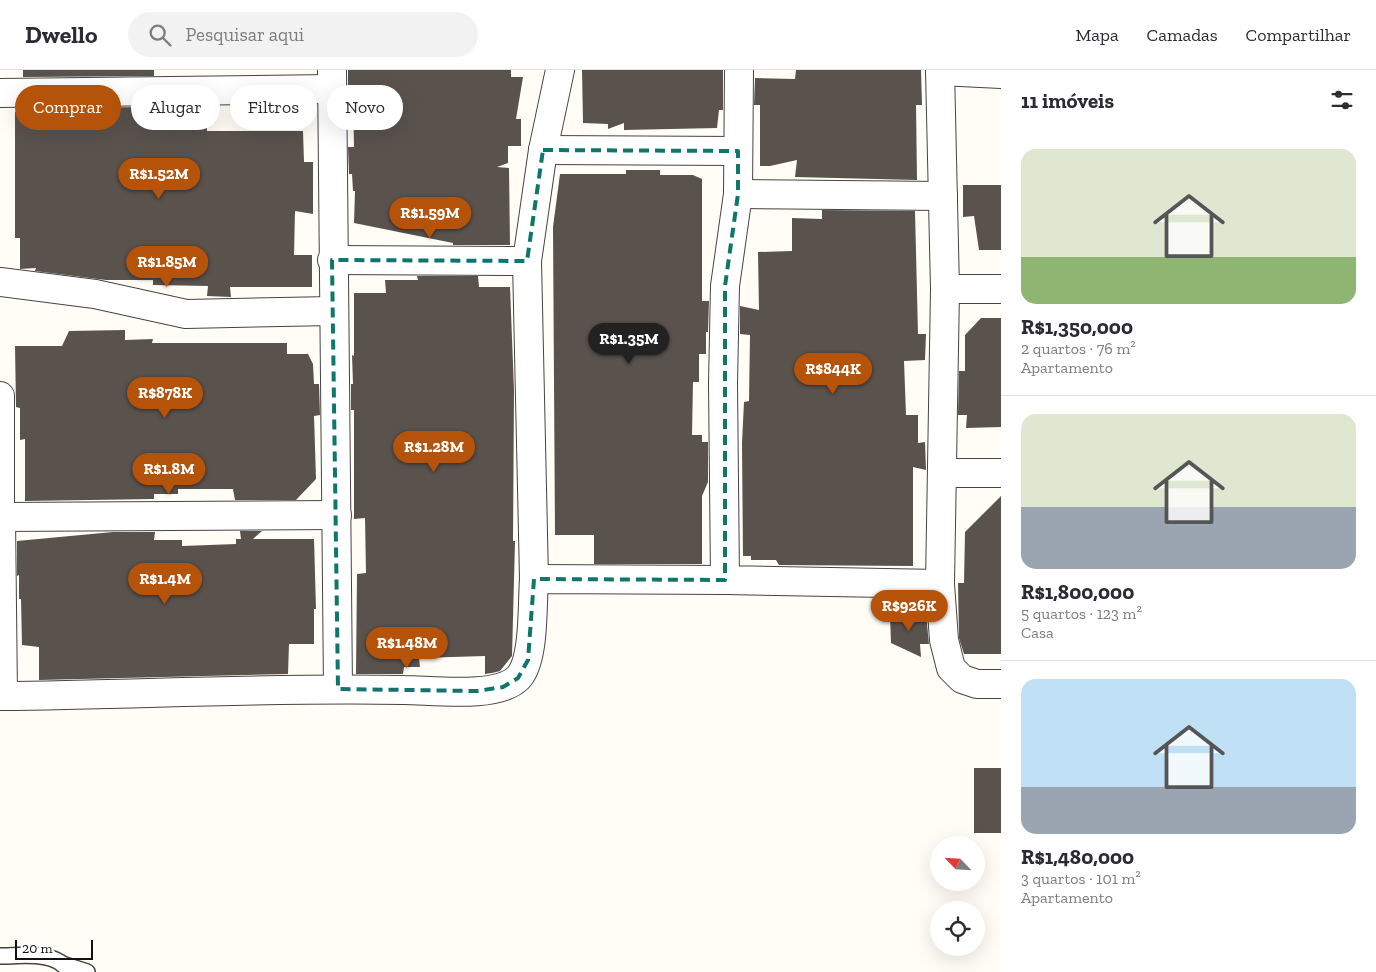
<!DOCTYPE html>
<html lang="pt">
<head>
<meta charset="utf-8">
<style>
  body { margin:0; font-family:"Zilla Slab",serif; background:#f2f2f3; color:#2b2b33; height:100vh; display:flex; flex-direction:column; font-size:19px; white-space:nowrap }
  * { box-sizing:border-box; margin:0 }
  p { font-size:16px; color:#7c7c81 }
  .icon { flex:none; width:28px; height:28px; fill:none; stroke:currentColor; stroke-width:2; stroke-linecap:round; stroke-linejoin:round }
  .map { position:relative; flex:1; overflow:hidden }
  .side { display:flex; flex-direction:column; background:#fff; width:375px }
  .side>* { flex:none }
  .guide { position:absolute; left:15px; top:15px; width:475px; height:45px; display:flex; gap:10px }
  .needle { width:32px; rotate:295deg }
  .buttons { position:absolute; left:930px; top:766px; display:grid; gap:10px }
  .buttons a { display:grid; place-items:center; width:55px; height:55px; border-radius:50%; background:#fff; box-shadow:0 5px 20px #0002; font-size:25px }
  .scale { position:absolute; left:15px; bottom:12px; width:78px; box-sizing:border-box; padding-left:5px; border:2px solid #111; border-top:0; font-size:14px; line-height:18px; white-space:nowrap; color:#111; -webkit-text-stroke:4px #fff; paint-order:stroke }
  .price { position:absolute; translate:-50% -42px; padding:0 11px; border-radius:18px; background:#b45309; color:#fff; font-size:16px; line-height:32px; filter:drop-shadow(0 1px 2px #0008) }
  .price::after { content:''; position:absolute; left:50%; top:30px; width:15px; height:11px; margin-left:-8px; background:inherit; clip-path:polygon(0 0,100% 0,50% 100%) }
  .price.current { background:#222; color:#fff }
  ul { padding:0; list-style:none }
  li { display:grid; align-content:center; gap:10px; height:265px; padding:0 20px }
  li+li { border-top:1px solid #e1e1e2 }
  li span { display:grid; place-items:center; height:155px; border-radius:15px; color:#555 }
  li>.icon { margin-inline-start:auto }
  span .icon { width:90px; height:90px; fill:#fffc; stroke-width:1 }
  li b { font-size:21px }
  h2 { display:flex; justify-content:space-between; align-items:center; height:60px; padding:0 20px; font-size:21px }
  .pill { padding:0 18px; border-radius:22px; background:#fff; box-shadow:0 5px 20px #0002; font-size:18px; line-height:45px }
  .pill.current { background:#b45309; color:#fff }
  header { display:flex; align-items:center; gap:30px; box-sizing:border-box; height:70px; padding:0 25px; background:#fff; border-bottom:1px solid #e1e1e2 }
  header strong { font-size:24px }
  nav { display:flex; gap:28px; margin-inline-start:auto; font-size:18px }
  .search { width:350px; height:45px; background:#f2f2f3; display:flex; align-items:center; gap:12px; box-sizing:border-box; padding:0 18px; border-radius:28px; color:#7c7c81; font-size:19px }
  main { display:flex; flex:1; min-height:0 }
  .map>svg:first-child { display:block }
  .building { fill:#5a524d }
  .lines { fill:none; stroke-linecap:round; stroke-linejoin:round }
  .service-casing { stroke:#444; stroke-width:18 }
  .minor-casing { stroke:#444; stroke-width:30 }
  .service { stroke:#fff; stroke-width:15 }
  .minor { stroke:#fff; stroke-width:28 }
  .marked { fill:none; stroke:#0f766e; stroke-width:4; stroke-dasharray:10 6; stroke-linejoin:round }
</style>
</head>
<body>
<header>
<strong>Dwello</strong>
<div class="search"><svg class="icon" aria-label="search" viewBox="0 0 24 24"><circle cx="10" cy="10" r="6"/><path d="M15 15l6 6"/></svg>Pesquisar aqui</div>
<nav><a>Mapa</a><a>Camadas</a><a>Compartilhar</a></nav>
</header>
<main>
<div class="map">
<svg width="1001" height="902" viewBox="0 0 1001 902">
  <rect width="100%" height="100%" fill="#fffdf5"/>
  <!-- building -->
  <g class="building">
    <polygon points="23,0 154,0 154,6 23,7"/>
    <polygon points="348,0 511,0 511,7 523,7 516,49 521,49 521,76 508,76 508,93 497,97 509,98 510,175 453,175 453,173 354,153 355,121 353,121 352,104 349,104 348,77 354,77 353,22 348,22"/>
    <polygon points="582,0 723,0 723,40 719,40 717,58 624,60 624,53 608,59 608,54 583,53"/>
    <polygon points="796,0 921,0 922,35 916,35 917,110 795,107 797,90 770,96 760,96 760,35 754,35 755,8 795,9"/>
    <polygon points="152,37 151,54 207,55 207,61 303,61 304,92 313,92 313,144 295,141 294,185 312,185 312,217 230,217 231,227 207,226 208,216 153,215 153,210 106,210 35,201 36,198 20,199 20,168 15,168 15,42 20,42 20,38"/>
    <polygon points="626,100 660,100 660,105 693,105 702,109 702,231 709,231 708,262 706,262 706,284 699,284 699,312 693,312 692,365 702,365 702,372 708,372 708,412 702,426 702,494 594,494 594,465 555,465 553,157 560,104 626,104"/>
    <polygon points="963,115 1001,115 1001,180 979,180 974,146 963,147"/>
    <polygon points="822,140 915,141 918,264 926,264 925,290 904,291 906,345 918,345 918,373 925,372 926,400 913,397 913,496 779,495 776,490 751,490 751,486 743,486 742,373 744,332 749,331 750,265 740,264 740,236 759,240 758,182 792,181 792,148 822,149"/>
    <polygon points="417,206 478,206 479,217 510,217 514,320 513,471 515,471 512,586 500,601 492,603 485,604 485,586 419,588 420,597 404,597 403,604 356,604 357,504 366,503 365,448 354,449 354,340 351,340 351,314 353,314 352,285 354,286 354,223 386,223 385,210 418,210"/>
    <polygon points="981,248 1001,248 1001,357 966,358 967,345 958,345 959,301 965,301 965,265"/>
    <polygon points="125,260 125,270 153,269 152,273 287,273 287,284 308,284 313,294 314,314 319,314 320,345 314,346 316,409 296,430 235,430 233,419 178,419 178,424 154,424 154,429 25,431 25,369 20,370 20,338 16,337 15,276 62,276 69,261"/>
    <polygon points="1001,426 1001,584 964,584 959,568 958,513 964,513 965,462"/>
    <polygon points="240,461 262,461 253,469 314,469 316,539 314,539 314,574 289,574 288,604 39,610 39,577 22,575 21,529 19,529 19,505 17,506 17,471 113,462 155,462 154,470 182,470 182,476 236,474 236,469 241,469"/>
    <polygon points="926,544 929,574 920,574 921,587 891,573 890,545"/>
    <rect x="974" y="698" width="27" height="65"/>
  </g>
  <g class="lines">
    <!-- service casing -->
    <g class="service-casing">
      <g id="service">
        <path d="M0 886C21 886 57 880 69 902"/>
        <polyline points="65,895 87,902"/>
      </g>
    </g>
    <!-- minor casing -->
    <g class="minor-casing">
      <g id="minor">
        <polyline points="332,0 338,619"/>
        <polyline points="739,0 738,124 725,216 723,313 725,510 940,514"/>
        <polyline points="940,0 945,219 940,514 944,570 951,598 962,609 977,614 1001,614"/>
        <polyline points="940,1 1001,4"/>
        <polyline points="0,23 331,19"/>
        <polyline points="543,80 738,81"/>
        <polyline points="738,124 943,126"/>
        <polyline points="332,190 527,191"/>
        <polyline points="0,212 95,224 186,244 333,241"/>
        <polyline points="945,219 1001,219"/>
        <polyline points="0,326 0,446"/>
        <polyline points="944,403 1001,403"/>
        <polyline points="534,509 527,191 543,80 560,0"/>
        <path d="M0 626C135 625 269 617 404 620 432 620 497 629 518 608 535 591 532 534 534 509L725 510"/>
        <polyline points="3,626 1,447 337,445"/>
      </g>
    </g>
    <!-- service -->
    <use href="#service" class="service"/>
    <!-- minor -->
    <use href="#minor" class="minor"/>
  </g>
  <!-- marked area -->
  <path class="marked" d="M543 80 738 81V124L725 216V510L534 509 528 590 518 608 503 617 477 621 338 619 332 190 527 191Z"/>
</svg>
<div class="buttons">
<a><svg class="needle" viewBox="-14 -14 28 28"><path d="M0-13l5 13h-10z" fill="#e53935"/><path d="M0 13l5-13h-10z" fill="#7c7c81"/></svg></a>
<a><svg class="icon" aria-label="locate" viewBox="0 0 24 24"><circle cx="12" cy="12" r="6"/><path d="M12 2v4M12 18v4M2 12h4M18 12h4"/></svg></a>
</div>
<div class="scale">20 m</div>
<b class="price" style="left:159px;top:130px">R$1.52M</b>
<b class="price" style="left:430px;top:169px">R$1.59M</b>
<b class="price" style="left:167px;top:218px">R$1.85M</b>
<b class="price current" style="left:629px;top:295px">R$1.35M</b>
<b class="price" style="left:833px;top:325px">R$844K</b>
<b class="price" style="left:165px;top:349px">R$878K</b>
<b class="price" style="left:434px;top:403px">R$1.28M</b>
<b class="price" style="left:169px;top:425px">R$1.8M</b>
<b class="price" style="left:165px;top:535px">R$1.4M</b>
<b class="price" style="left:909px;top:562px">R$926K</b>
<b class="price" style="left:407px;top:599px">R$1.48M</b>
<div class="guide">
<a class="pill current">Comprar</a>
<a class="pill">Alugar</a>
<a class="pill">Filtros</a>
<a class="pill">Novo</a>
</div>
</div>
<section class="side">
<h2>11 imóveis<svg class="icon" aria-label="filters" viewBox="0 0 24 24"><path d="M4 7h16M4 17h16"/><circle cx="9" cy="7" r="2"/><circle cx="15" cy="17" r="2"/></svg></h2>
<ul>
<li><span style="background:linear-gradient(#dfe7d0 70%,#8fb573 0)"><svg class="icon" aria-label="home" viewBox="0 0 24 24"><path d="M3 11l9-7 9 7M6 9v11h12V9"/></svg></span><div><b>R$1,350,000</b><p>2 quartos · 76 m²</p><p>Apartamento</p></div></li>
<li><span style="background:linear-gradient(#dfe7d0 60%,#9aa5b1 0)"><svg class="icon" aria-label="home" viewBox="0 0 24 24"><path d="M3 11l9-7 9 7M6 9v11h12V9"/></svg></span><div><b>R$1,800,000</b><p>5 quartos · 123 m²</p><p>Casa</p></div></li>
<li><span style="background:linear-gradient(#bfe0f5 70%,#9aa5b1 0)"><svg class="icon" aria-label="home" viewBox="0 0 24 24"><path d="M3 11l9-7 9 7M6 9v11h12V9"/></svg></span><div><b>R$1,480,000</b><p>3 quartos · 101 m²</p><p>Apartamento</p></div></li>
</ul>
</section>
</main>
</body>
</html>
